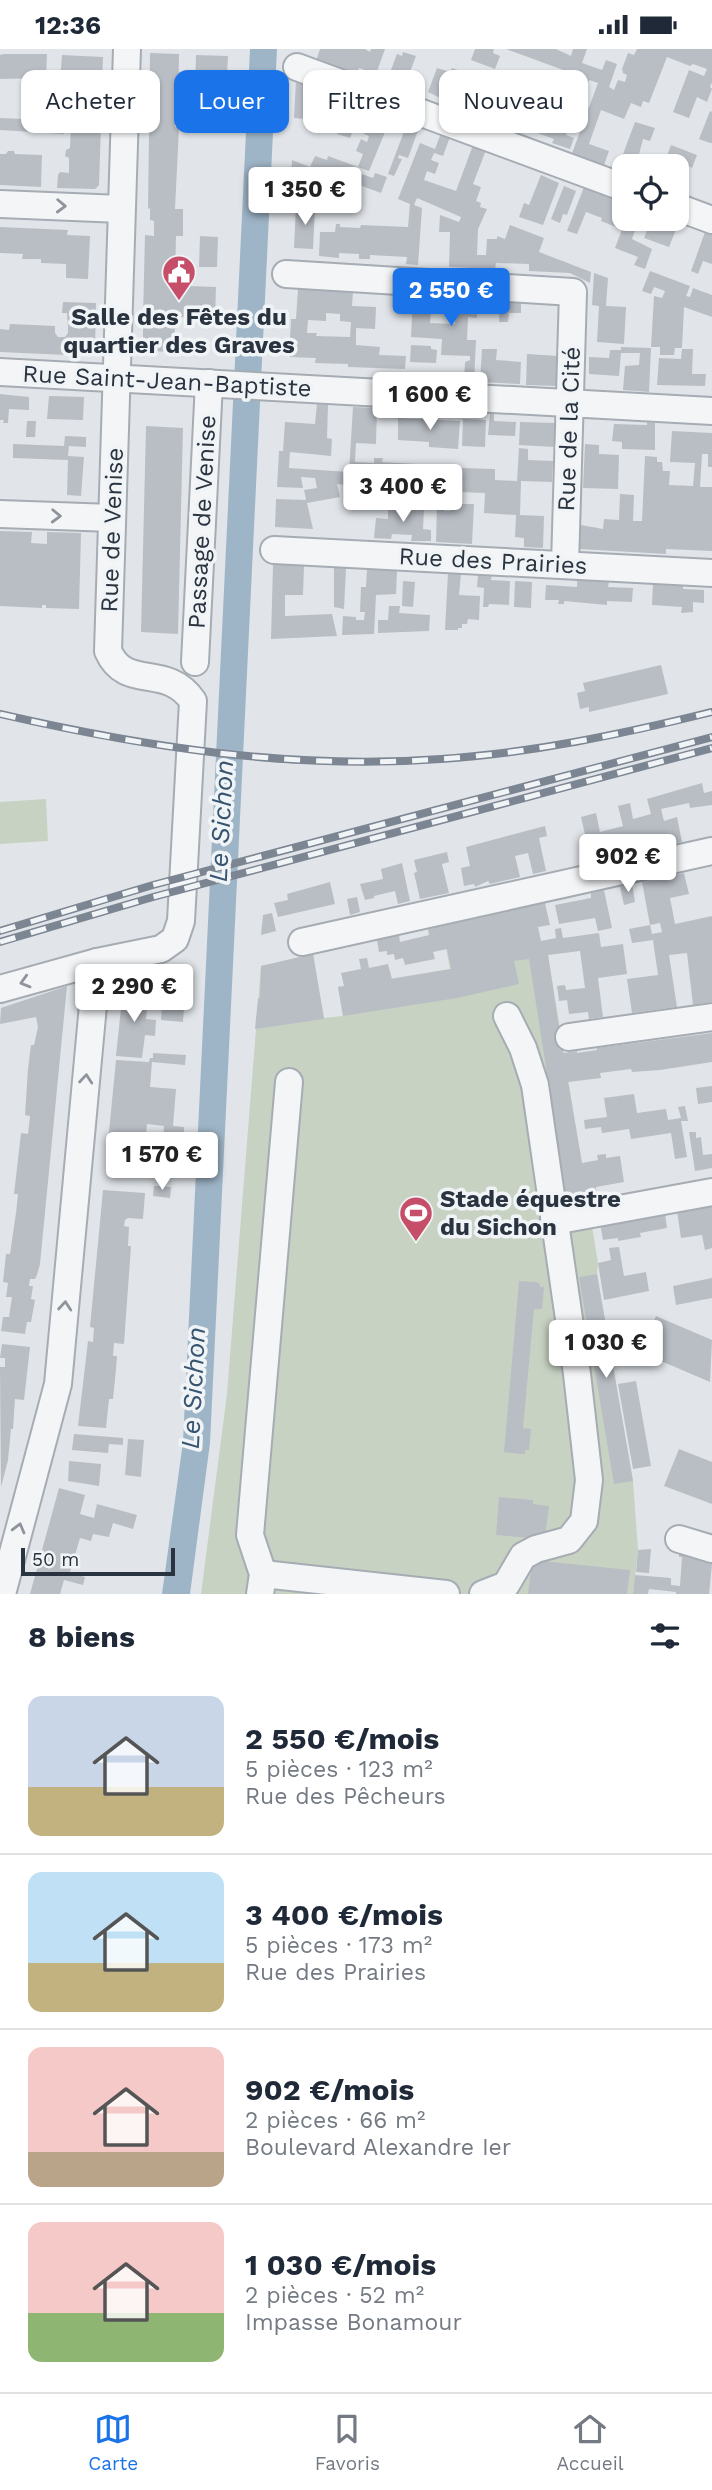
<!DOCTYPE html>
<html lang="fr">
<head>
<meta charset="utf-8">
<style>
  body { margin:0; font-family:"Work Sans",sans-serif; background:#f2f2f3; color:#1f2937; height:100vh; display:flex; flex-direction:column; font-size:26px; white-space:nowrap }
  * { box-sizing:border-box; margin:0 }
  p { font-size:23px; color:#747a83 }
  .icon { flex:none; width:38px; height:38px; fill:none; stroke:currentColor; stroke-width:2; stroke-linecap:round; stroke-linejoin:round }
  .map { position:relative; height:1545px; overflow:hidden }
  .panel { display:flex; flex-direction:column; background:#fff; flex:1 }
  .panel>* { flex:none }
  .guide { position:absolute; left:21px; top:21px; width:670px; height:63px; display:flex; gap:14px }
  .buttons { position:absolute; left:612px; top:105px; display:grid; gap:14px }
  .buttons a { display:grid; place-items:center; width:77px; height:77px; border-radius:14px; background:#fff; box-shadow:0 2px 5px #0004; font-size:35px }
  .scale { position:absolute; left:21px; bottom:18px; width:154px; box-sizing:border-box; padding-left:7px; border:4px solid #2a3440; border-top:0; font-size:19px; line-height:24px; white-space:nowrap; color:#2a3440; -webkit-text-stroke:5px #f1f4f6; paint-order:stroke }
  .price { position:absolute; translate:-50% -60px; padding:0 16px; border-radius:7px; background:#fff; color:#222; font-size:23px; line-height:46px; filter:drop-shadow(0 2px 4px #0008) }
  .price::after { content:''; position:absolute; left:50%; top:42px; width:21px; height:16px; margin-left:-10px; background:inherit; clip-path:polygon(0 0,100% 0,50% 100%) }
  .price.active { background:#1a73e8; color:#fff }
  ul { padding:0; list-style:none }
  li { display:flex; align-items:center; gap:21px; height:175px; padding:0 28px }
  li+li { border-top:2px solid #e0e1e3 }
  li span { display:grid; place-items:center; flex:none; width:196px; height:140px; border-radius:14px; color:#555 }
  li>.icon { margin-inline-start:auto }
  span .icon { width:84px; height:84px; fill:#fffc; stroke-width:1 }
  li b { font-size:30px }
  h2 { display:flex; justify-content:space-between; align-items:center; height:84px; padding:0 28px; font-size:30px }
  .pill { padding:0 24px; border-radius:14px; background:#fff; box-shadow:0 2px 5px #0004; font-size:24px; line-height:63px }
  .pill.active { background:#1a73e8; color:#fff }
  .status { display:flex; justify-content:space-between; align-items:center; height:49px; padding:0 35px; background:#fff; direction:ltr }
  .status svg { height:19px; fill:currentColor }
  .menu { display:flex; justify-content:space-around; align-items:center; height:98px; border-top:2px solid #e0e1e3; background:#fff; font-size:19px; color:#747a83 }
  .menu a { display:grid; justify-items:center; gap:4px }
  .menu .active { color:#1a73e8 }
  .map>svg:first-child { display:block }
  .green { fill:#c8d2c3 }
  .water { fill:#9eb5c7 }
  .building { fill:#b9bec5; fill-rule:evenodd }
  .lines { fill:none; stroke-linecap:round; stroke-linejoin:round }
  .minor-casing { stroke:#a6acb3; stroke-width:30 }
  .minor { stroke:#f4f5f7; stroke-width:26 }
  .rail-casing { stroke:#7c8592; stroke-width:8 }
  .rail { stroke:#f1f4f6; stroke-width:5; stroke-dasharray:16; stroke-linecap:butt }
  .oneway { stroke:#8f949c }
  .labels { text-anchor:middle; stroke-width:7; stroke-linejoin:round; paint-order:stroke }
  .poi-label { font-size:24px; font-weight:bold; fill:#2a3440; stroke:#f1f4f6 }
  .street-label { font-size:24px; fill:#2a3440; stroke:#f1f4f6 }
  .water-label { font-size:26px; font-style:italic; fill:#375571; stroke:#f1f4f6 }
</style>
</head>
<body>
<div class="status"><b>12:36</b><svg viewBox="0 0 49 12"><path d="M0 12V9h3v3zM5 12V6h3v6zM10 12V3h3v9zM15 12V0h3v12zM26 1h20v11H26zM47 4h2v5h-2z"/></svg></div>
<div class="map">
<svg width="712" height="1545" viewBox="0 0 712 1545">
  <rect width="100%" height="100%" fill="#e1e5e9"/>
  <!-- green -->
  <g class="green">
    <polygon points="46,750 48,792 0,795 0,753"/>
    <polygon points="442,877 543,906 548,906 598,1214 597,1225 633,1432 638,1501 633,1545 201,1545 227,1345 261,917 313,905 324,969 343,967 338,938 450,920"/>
  </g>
  <!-- water -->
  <polygon class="water" points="250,0 277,0 210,1394 190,1545 162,1545 183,1393"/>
  <!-- building -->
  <g class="building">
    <polygon points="320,0 365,0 370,3 371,0 385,0 376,25 359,19 356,27 316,12"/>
    <polygon points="475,0 494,0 493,4 500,7 495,20 471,11"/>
    <polygon points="506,0 556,0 571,7 573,0 587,0 582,14 602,21 606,11 617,15 609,38 614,41 618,31 625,33 627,26 623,24 622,20 628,4 634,6 637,0 712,0 712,33 710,38 712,40 707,53 697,48 689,69 673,63 689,21 704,27 707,20 693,15 690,17 667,8 649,54 643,52 641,58 631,54 624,70 601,61 589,95 609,102 603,119 571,107 598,34 589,31 574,69 573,69 566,86 574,89 570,100 552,94 554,90 507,73 520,38 545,47 540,61 561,69 577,26"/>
    <polygon points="403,3 416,7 402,44 385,37 397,5 402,7"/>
    <polygon points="150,4 179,5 178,61 176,61 175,78 179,78 175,160 183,160 183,187 176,187 175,230 189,230 189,237 216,238 215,269 143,267 145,186 154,187 154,172 150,171 150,159 148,160"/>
    <polygon points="3,5 47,5 46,29 0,30 0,6"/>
    <polygon points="62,6 103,8 102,36 66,34 66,47 45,46 46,34 60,34"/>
    <polygon points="196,6 228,7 226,42 195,42"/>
    <polygon points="437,19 450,23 452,19 466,24 457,48 466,51 460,66 452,62 455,56 428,43"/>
    <polygon points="296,30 309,35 308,60 305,60 305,70 294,69"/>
    <polygon points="319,44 349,54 350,50 392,66 369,122 358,118 356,123 373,129 375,124 387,128 381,144 343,130 342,142 328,140 329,126 335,128 336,123 324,119 322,122 317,120 316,130 291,129 292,111 310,118 315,107 327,111 328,107 358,118 363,105 356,102 361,90 367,93 369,87 364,85 368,75 357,72 350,89 337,85 340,77 319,69 317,74 309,71"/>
    <polygon points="79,45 102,46 99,136 95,140 57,139 58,126 60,123 69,124 69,109 65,107 66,101 70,99 71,72 78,73"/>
    <polygon points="491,48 511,56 503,75 483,67"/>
    <polygon points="710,62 712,63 712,94 710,94 699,90"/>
    <polygon points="0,69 69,72 69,79 64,79 64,85 0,81"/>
    <polygon points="408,72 420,76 408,109 399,106 398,109 402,110 394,127 388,125"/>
    <polygon points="635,73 655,79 650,92 643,90 636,117 625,117 625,127 616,124"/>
    <polygon points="441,84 450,88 443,107 434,104 431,111 439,114 435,125 427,122 424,131 456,142 473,96 486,101 473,135 481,138 476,152 481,154 480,158 487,160 478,180 477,206 486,206 487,190 497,190 497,187 505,190 510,176 544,189 539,203 591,223 590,234 570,224 529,222 529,215 496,214 495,220 449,218 450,183 439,183 440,166 459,173 461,168 417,149 414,156 422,159 418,216 406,215 407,208 370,206 370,210 359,210 359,205 339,204 339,209 319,207 320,183 335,183 336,175 340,175 340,178 360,179 361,176 408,178 410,155 398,150 420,94 435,100"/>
    <polygon points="671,96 697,106 692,119 689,117 683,134 686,135 684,141 677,138 677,117 663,117"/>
    <polygon points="8,102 14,102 15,105 42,106 41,138 0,136 0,105 6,105"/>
    <polygon points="541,126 559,134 543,176 519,168 524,154 529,156"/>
    <polygon points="564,137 576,142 567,166 563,165 560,174 551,170"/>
    <polygon points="584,138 625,153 616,178 601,172 602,169 586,163 577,185 567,182"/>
    <polygon points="296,157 315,158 313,200 294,199"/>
    <polygon points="626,170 648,170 644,181 636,178 632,190 652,200 645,220 634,216 638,208 615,199"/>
    <polygon points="652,170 669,170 679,173 669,198 644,189"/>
    <polygon points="0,178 68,181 67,186 90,187 88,230 66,229 66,215 41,214 41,210 22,210 23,205 0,204"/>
    <polygon points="705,183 712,186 712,215 703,212 698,225 691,222"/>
    <polygon points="200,187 218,188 217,218 199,218"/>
    <polygon points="650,222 690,237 686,247 690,248 693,239 712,246 712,268 684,258 682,299 675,299 674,306 660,306 660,298 651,298 654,247 662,249 665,242 654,238 651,245 642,242"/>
    <polygon points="594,224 608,229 606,257 626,258 624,295 597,293 599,257 592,256"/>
    <path d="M298 240 353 243 352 257 376 258 375 280 356 279V296L380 298 379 306 406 307 405 320 348 318V315L315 314 316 309 289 308 291 270H296ZM326 264 340 265V272L351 273 350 288 316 287 317 284H307L308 271 326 272Z"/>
    <polygon points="413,246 432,247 430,274 455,275 456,248 494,250 493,263 477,262 477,269 468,268 467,291 476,291 474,333 464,333 465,313 470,311 470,307 441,306 442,290 411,288"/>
    <polygon points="500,251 521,252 521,264 509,264 508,273 499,273"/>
    <polygon points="63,253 96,254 95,302 90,307 0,303 0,280 9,281 10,275 55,277 55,284 58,288 65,288 68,284 68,278 67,264 62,264"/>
    <polygon points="143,275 175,276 174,303 150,302 143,295"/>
    <polygon points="411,296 431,297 431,300 437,301 436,314 410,313"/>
    <polygon points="621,298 651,299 649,343 623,341 625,317 639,316 640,304 621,304 619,327 589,325 589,308 609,309 610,301 621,301"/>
    <polygon points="482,300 497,300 496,311 521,313 520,335 480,333"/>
    <polygon points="682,300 693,300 692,325 706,325 705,337 657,336 659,309 681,310"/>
    <polygon points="527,305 558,307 557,337 526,336"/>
    <polygon points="0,345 29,348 29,361 9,360 8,374 3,374 4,371 0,371"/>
    <polygon points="49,347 84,348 83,371 47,370"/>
    <polygon points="317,355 328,356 327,389 332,390 331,407 290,403 289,419 349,423 353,358 377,359 376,395 356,394 355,413 374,414 374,409 383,409 382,413 417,415 416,426 391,425 389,440 337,435 340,448 307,454 313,480 275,478 276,450 306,451 304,441 317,439 315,429 301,428 303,439 277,438 279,402 283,402 285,373 315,375"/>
    <polygon points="490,364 494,365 494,372 516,373 515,387 488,386"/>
    <polygon points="398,369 460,372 458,400 429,398 429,393 398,391"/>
    <polygon points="463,370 486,371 485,398 462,397"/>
    <polygon points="27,372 36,372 35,388 26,388"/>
    <polygon points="520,373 555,374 554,398 519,396"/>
    <polygon points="647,373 655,374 655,401 622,400 622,393 612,392 614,375 647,376"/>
    <polygon points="146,377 183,379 178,585 141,583"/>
    <polygon points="672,382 712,384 712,418 708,418 708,405 702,405 700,438 712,438 712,502 666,500 666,505 579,500 581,476 603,480 604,470 619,471 620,445 634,446 633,472 642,472 645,407 657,408 657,413 662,413 663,422 670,422 669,436 693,437 695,414 670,413"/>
    <polygon points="65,387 86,388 86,398 69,397 68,407 84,408 81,447 67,446 68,411 13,409 13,395 64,397"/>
    <polygon points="585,395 599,396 599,405 619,406 618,440 583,439"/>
    <polygon points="519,399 528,400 528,411 553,412 552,433 521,432 520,466 544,467 543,499 524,498 524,489 515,488 516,466 484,464 485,444 460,443 460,432 452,432 453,423 461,423 461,419 495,420 495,431 517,432"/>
    <polygon points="439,417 450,417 449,445 438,445 438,438 414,437 414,426 439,427"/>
    <polygon points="404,453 409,453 408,459 424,460 423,480 431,481 431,492 411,492 412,486 392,485 391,490 374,489 376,469 388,470 388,458 403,459"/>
    <polygon points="437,454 444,455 444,462 451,462 452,455 474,455 472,495 436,493"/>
    <polygon points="0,482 32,483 31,494 47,495 47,483 81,484 79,560 46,559 46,556 42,556 42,559 0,557"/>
    <polygon points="273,515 304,517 303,546 285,546 285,567 332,565 337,587 271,590"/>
    <polygon points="334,518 346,519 344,560 334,558"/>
    <polygon points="367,520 397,522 396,545 376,546 374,585 342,586 343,567 356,568 356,571 364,571 365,563 360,563 361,538 366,538"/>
    <polygon points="448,524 461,525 459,546 480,547 479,571 468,570 467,575 462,575 462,579 458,579 458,581 445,581"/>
    <polygon points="478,526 492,526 491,531 510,532 509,556 489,555 488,558 483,558 484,539 477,538"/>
    <polygon points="577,531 609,532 608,538 633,539 632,553 607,552 607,556 564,552 564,555 558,555 559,551 545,551 546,536 577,538"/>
    <polygon points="403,532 415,533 413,558 402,557"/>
    <polygon points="515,532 532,533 531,559 514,558"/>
    <polygon points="653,535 683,536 683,540 704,541 704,554 693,553 693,563 681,564 682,558 652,556"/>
    <polygon points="389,557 400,557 399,564 430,566 429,582 378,584 378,571 388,571"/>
    <polygon points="661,616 668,645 589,663 589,658 580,660 577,644 585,642 583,634"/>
    <polygon points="702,734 704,744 712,742 712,756 690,759 689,754 661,760 664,772 677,768 682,793 591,812 581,768 596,764 600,783 623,777 618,757 630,754 633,770 651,765 647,750"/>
    <polygon points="545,777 547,787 539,789 546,822 533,825 528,804 515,807 520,828 490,835 488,832 475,838 474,835 464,837 461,819 470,817 466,798"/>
    <polygon points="447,803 449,813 442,815 449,844 420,850 414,824 417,823 414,811"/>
    <polygon points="402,814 410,852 398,855 395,842 374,847 374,849 365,851 360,835 383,830 381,820"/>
    <polygon points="684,824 689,845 670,849 675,875 712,867 712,953 693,956 687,904 669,906 677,958 632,964 627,930 658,926 653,891 632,894 629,880 650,876 652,885 662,883 660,874 650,876 642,833"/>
    <polygon points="330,833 335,855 278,868 274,854 288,851 287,845"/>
    <polygon points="632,835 635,853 624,856 620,838"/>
    <polygon points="604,841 612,879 598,882 595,869 559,875 555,856 591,849 591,844"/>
    <polygon points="357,848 360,863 350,866 347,850"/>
    <polygon points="545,854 550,876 538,878 541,892 556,889 555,880 561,879 563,889 599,884 601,898 623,895 627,925 598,929 603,968 589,970 588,963 569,965 567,951 559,952 557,937 565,936 566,941 585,939 580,902 548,906 563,1004 577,1002 577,1004 597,1001 597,999 712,984 712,1013 660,1021 632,1023 631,1020 600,1024 601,1029 568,1033 582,1114 598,1111 597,1106 606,1105 606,1109 620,1107 624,1133 596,1138 597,1144 587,1146 586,1143 566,1146 529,910 514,912 519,935 457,949 343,967 338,938 344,937 341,924 361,920 359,910 367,909 369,919 388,915 392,930 451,920 447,900 433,903 435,910 405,916 403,909 395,911 394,905 387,906 387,902 379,903 377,891 399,886 400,893 429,886 428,880"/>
    <polygon points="272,864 276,882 261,886 263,866"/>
    <polygon points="313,905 324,970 255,980 258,949 260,950 261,917"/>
    <polygon points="67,937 40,1215 37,1226 35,1230 30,1230 29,1237 33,1237 31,1250 35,1251 31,1273 27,1273 25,1285 1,1282 3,1268 9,1268 12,1248 6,1248 8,1234 3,1233 6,1205 10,1205 16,1164 18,1145 14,1145 21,1084 28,1085 30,1067 25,1066 28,1020 31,996 34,996 38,978 36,968 0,975 1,959"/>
    <polygon points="123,940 149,942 146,970 156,971 155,987 145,986 142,1009 116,1007"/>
    <polygon points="163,943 185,945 183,973 161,971"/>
    <polygon points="153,1004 186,1006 185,1016 152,1013 150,1038 176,1040 173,1077 184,1078 183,1109 162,1107 164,1077 147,1075 144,1105 107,1103 116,1011 149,1013 150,1009 153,1009"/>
    <polygon points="712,1037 712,1053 698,1055 696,1039"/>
    <polygon points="634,1045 637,1064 666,1060 668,1071 681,1069 678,1058 685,1057 688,1072 681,1072 687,1108 675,1110 671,1084 631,1090 629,1080 602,1084 601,1078 585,1080 584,1071 607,1068 604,1049"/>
    <polygon points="689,1083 696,1083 696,1089 701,1088 703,1106 712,1105 712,1119 695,1122"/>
    <polygon points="154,1137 171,1138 170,1149 153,1147"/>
    <polygon points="103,1141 145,1144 143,1170 128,1169 125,1171 124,1177 129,1178 128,1197 131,1197 124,1295 114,1294 113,1307 117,1307 116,1320 113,1350 109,1350 106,1379 78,1377 88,1292 93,1293 94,1279 90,1278"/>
    <polygon points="712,1156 712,1199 705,1201 702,1186 681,1189 677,1162"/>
    <polygon points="665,1164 667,1179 640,1184 641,1188 618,1192 618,1189 603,1191 600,1174"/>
    <polygon points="619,1198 624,1227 646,1223 649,1242 604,1251 598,1214 611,1211 609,1199"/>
    <polygon points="597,1225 633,1432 614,1435 579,1228"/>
    <polygon points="712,1229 712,1249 676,1256 673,1237"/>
    <polygon points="519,1232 536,1233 540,1235 540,1238 544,1238 542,1260 534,1260 523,1379 531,1380 529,1401 525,1401 525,1405 520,1405 504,1403"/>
    <polygon points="656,1267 712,1291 710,1333 640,1303"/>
    <polygon points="2,1295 30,1298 24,1351 15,1350 13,1380 11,1380 8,1411 1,1438 0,1318 5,1318 5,1309 0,1309"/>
    <polygon points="636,1332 651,1417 633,1420 618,1335"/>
    <polygon points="74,1385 123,1389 123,1396 109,1395 108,1404 72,1401"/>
    <polygon points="128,1390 144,1391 141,1428 125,1426"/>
    <polygon points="679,1400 712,1413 712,1455 664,1437"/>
    <polygon points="69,1412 101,1415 99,1437 68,1432"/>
    <polygon points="59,1439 85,1446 80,1465 94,1469 97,1455 137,1466 133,1480 113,1474 109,1488 93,1485 91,1492 80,1489 70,1523 85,1528 83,1536 64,1531 60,1545 30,1545"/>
    <polygon points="499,1448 533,1451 533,1455 549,1457 545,1487 530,1486 529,1489 496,1486"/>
    <polygon points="651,1500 649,1524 636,1523 638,1501"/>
    <polygon points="679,1504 712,1515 709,1545 676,1545 676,1543 649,1540 648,1545 633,1545 635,1526 671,1529 671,1536 680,1537 682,1508 679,1508"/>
    <polygon points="532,1511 630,1521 627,1545 528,1545"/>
  </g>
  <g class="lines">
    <!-- minor casing -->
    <g class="minor-casing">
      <g id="minor">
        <polyline points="297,18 625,139"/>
        <polyline points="0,155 121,160"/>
        <polyline points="677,158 712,171"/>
        <polyline points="286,225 573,243 565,516"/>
        <polyline points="0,323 712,362"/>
        <polyline points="0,465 112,469"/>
        <polyline points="274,501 712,524"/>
        <polyline points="195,613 209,334"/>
        <polyline points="302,893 712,802"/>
        <path d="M0 940 97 913 161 900 175 890 181 872 193 652C166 613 126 643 108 602L127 0"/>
        <polyline points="569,988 712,968"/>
        <polyline points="554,1172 712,1143"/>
        <polyline points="679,1490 712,1500"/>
        <polyline points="263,1525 446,1545"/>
        <polyline points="2,1545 58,1335 97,913"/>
        <polyline points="260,1545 263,1525 250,1486 289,1033"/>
        <polyline points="483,1545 506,1536 523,1507 536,1500 569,1491 584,1472 589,1431 577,1325 535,1036 523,999 507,967"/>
      </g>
    </g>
    <!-- minor -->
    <use href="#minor" class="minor"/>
    <!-- rail casing -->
    <g class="rail-casing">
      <g id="rail">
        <path d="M0 665C144 698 292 721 441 710 532 704 623 685 712 663"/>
        <polyline points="0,882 153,836 712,688"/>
        <polyline points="0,893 153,848 712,699"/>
      </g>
    </g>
    <!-- rail -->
    <use href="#rail" class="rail"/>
  </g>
  <!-- one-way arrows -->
  <defs><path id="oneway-chevron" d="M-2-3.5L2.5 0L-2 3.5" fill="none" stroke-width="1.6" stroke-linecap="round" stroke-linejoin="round" transform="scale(1.75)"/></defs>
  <g class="oneway">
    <use href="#oneway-chevron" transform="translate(61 157) rotate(2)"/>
    <use href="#oneway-chevron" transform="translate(56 467) rotate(2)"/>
    <use href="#oneway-chevron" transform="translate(25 933) rotate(164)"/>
    <use href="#oneway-chevron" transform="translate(86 1030) rotate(-85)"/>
    <use href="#oneway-chevron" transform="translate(65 1257) rotate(-85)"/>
    <use href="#oneway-chevron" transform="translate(19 1479) rotate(-75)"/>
  </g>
  <!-- icons -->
  <defs>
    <g id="civic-pin" transform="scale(1.75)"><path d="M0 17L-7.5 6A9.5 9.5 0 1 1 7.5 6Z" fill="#c64e68" stroke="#f1f4f6"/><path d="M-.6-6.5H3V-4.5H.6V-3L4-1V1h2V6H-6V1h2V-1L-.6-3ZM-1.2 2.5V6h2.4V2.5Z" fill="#fff"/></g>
    <g id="stadium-pin" transform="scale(1.75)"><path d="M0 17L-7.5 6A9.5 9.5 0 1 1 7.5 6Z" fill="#c64e68" stroke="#f1f4f6"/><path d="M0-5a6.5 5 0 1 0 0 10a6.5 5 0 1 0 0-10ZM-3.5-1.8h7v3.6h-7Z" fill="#fff"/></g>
  </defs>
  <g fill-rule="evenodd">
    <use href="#civic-pin" x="179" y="223"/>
    <use href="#stadium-pin" x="416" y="1164"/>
  </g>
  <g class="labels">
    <!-- poi labels -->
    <g class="poi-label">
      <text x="179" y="276">Salle des Fêtes du<tspan x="179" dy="28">quartier des Graves</tspan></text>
      <text x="440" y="1158" text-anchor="start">Stade équestre<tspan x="440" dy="28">du Sichon</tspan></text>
    </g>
    <!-- street labels -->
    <g class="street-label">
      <text transform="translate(167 332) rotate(3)" y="8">Rue Saint-Jean-Baptiste</text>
      <text transform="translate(569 380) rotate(-88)" y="8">Rue de la Cité</text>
      <text transform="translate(202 473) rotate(-87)" y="8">Passage de Venise</text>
      <text transform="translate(112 481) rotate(-88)" y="8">Rue de Venise</text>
      <text transform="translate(493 512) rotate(3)" y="8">Rue des Prairies</text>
    </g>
    <!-- water labels -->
    <g class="water-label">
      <text transform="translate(221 772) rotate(-87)" y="9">Le Sichon</text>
      <text transform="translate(193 1339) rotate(-87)" y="9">Le Sichon</text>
    </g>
  </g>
</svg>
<div class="buttons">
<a><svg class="icon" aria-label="locate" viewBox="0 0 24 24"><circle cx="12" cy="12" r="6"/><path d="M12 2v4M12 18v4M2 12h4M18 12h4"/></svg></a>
</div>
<div class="scale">50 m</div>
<b class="price" style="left:305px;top:178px">1 350 €</b>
<b class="price active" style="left:451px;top:279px">2 550 €</b>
<b class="price" style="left:430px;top:383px">1 600 €</b>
<b class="price" style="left:403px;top:475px">3 400 €</b>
<b class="price" style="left:628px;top:845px">902 €</b>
<b class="price" style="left:134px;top:975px">2 290 €</b>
<b class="price" style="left:162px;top:1143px">1 570 €</b>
<b class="price" style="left:606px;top:1331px">1 030 €</b>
<div class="guide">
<a class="pill">Acheter</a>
<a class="pill active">Louer</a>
<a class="pill">Filtres</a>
<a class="pill">Nouveau</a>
</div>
</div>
<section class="panel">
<h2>8 biens<svg class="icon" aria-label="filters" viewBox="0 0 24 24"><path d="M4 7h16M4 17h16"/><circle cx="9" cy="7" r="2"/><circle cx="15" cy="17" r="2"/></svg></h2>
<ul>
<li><span style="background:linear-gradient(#c9d6e8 65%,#c2b280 0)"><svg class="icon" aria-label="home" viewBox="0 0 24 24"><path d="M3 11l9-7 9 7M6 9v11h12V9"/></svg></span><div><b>2 550 €/mois</b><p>5 pièces · 123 m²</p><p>Rue des Pêcheurs</p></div></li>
<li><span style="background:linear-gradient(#bfe0f5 65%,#c2b280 0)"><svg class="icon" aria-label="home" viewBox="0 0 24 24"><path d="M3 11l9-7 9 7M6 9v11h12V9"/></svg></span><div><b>3 400 €/mois</b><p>5 pièces · 173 m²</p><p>Rue des Prairies</p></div></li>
<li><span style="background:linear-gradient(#f6c9c9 75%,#b9a48a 0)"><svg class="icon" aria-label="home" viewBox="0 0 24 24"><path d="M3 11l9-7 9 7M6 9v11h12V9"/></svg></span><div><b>902 €/mois</b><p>2 pièces · 66 m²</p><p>Boulevard Alexandre Ier</p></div></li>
<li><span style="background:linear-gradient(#f6c9c9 65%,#8fb573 0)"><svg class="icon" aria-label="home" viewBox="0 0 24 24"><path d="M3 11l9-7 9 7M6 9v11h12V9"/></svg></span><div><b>1 030 €/mois</b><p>2 pièces · 52 m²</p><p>Impasse Bonamour</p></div></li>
</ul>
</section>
<nav class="menu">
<a class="active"><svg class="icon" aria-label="map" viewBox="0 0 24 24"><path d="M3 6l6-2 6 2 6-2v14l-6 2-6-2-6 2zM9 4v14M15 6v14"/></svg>Carte</a>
<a><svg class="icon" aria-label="saved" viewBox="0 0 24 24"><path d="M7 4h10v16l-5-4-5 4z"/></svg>Favoris</a>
<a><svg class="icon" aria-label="home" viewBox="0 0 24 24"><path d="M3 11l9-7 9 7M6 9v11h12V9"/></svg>Accueil</a>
</nav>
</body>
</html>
